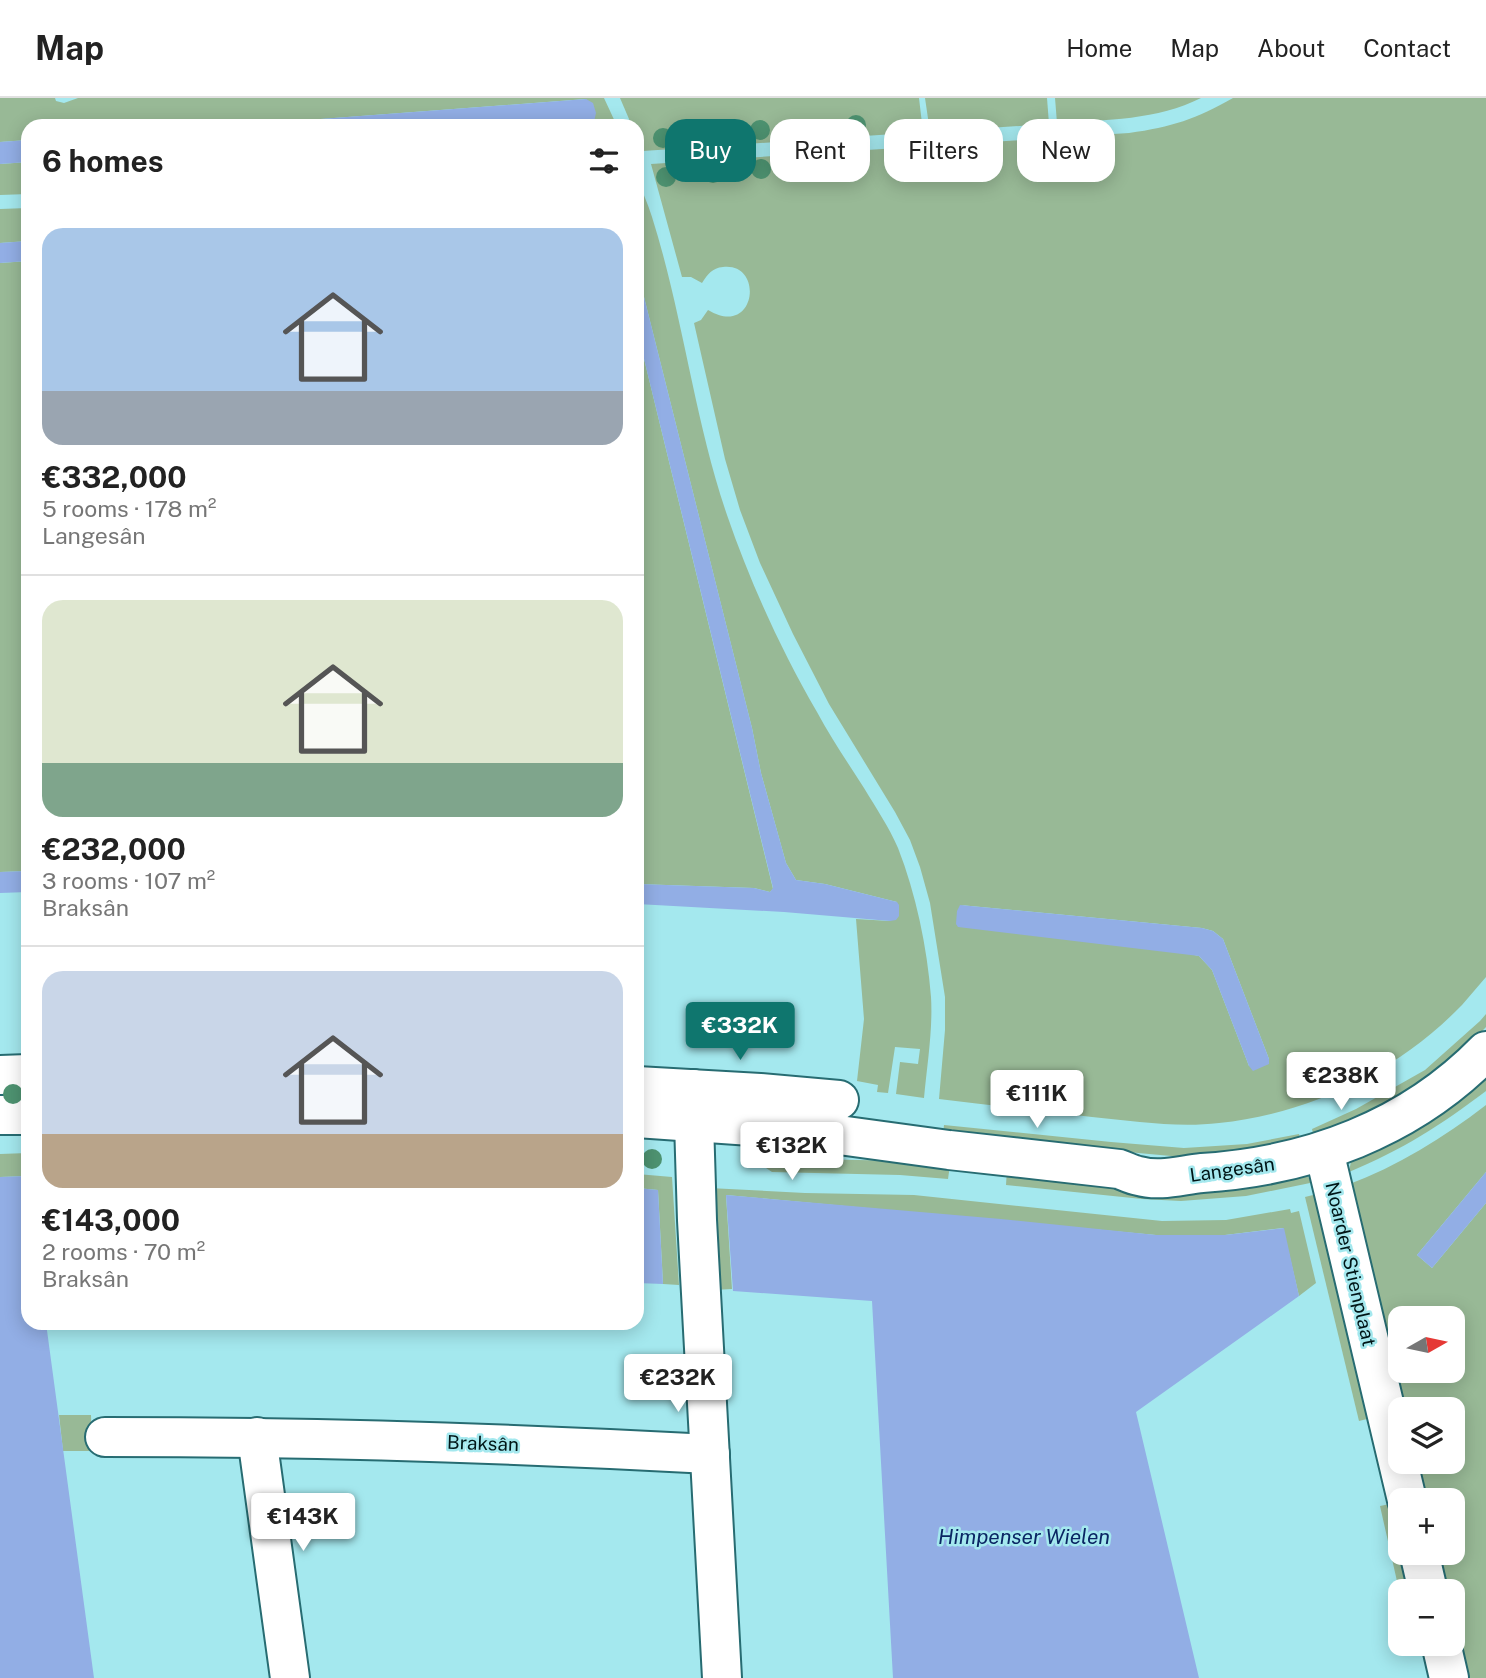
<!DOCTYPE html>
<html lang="en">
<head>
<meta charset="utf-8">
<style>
  body { margin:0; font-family:"Public Sans",sans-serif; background:#f2f2f2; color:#222; height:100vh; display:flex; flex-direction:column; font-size:26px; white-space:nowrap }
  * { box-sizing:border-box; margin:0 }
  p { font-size:23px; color:#767676 }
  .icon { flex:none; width:38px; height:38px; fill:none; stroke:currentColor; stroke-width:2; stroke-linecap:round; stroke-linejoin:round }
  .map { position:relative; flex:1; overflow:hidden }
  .sheet { position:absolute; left:21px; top:21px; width:623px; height:1211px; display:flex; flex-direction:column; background:#fff; border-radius:21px; box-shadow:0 4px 18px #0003 }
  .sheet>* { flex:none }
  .banner { position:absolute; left:665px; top:21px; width:665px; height:63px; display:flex; gap:14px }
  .needle { width:46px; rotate:81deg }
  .fabs { position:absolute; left:1388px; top:1208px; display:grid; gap:14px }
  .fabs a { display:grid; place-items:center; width:77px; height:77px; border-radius:14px; background:#fff; box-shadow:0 4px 18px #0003; font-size:35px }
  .price { position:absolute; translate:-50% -60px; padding:0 16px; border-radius:7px; background:#fff; color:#222; font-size:23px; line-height:46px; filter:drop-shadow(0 2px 4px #0008) }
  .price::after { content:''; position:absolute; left:50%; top:42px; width:21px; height:16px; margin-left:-10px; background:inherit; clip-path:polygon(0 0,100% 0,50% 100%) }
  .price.active { background:#0f766e; color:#fff }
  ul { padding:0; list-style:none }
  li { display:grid; align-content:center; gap:14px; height:371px; padding:0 21px }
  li+li { border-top:2px solid #e0e0e0 }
  li span { display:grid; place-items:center; height:217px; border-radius:21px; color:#555 }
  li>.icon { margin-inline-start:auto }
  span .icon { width:126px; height:126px; fill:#fffc; stroke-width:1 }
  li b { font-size:30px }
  h2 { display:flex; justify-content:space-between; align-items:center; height:84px; padding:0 21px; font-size:30px }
  .pill { padding:0 24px; border-radius:21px; background:#fff; box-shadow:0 4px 18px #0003; font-size:24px; line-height:63px }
  .pill.active { background:#0f766e; color:#fff }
  header { display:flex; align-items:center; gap:42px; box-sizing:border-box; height:98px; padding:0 35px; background:#fff; border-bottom:2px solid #e0e0e0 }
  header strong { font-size:33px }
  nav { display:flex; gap:38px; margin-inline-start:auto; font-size:24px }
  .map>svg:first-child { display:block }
  .green { fill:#98b996; fill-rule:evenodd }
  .water { fill:#92aee5 }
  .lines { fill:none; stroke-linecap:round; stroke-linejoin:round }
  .minor-casing { stroke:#276c72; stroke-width:42 }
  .minor { stroke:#fff; stroke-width:38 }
  .tree { fill:#4e9371 }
  .labels { text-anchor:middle; stroke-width:5; stroke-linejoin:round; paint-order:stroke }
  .street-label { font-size:19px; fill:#001517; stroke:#a4e8ee }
  .water-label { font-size:21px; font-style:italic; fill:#0a2563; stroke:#a4e8ee }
</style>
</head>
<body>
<header>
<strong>Map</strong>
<nav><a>Home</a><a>Map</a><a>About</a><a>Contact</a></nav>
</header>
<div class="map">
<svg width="1486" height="1580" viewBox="0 0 1486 1580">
  <rect width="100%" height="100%" fill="#a4e8ee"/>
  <!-- green -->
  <g class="green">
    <polygon points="0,0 55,0 56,3 64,5 78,0 604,0 617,28 540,28 594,24 586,1 228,28 28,28 28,42 0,44"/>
    <polygon points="620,0 919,0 923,34 643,53 637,39 637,28 632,28"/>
    <polygon points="925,0 1047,0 1049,26 930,34"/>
    <path d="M1055 0H1201C1158 22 1106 22 1057 25Z"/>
    <path d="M1233 0H1486V879C1478 888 1470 898 1462 907 1397 974 1311 1015 1219 1025 1177 1030 1134 1023 1092 1019 1041 1013 990 1007 939 1001L945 932V899L930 805 920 769 910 742 895 714 829 606 793 536 760 465 740 412 725 361 694 225 701 222 708 212C756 241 765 164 723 169 712 170 708 176 702 185L691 179H682L651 66 1129 35C1172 29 1196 21 1233 0ZM960 807 1202 830 1213 833 1223 841 1269 961 1268 966 1249 968 1212 872 1199 858Z"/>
    <polygon points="28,64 28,96 0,97 0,66"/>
    <path d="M637 80C642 93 648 106 652 119 683 217 694 320 727 417 750 484 781 552 817 614 831 640 848 665 864 690 876 710 889 729 898 750 916 796 927 849 931 899 933 932 927 967 924 1000L896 996 900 964 918 966 920 951 895 949 888 995 877 994 878 987 857 983 864 921 856 821 890 823 897 804 825 786 796 782 786 765 761 675 752 630 637 171Z"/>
    <polygon points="28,110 28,143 0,145 0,111"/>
    <polygon points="28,163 28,773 0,774 0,165"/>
    <polygon points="637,232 773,791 770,794 754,790 637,786"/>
    <polygon points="1486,916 1486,929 1462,954 1411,994 1314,1040 1312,1031 1356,1011 1425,972 1480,923"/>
    <path d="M1486 974V993C1441 1027 1402 1052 1349 1074L1352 1058Z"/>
    <path d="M1486 1007V1074L1417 1157 1432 1170 1486 1105V1580H1464L1453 1534 1452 1493H1443L1434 1454H1452V1402H1421L1412 1363H1452V1311H1400L1347 1087C1398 1068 1443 1040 1486 1007ZM1400 1220H1452V1272H1400Z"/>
    <polygon points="944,1027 1111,1044 1184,1050 1247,1046 1299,1036 1301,1044 1196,1059 1171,1058 943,1037"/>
    <polygon points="28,1055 28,1078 0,1079 0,1056"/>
    <polygon points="762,1060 906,1063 950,1067 948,1081 900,1077 772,1074 766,1070"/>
    <polygon points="1007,1072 1301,1074 1315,1084 1246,1098 1181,1103 1142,1101 1006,1087"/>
    <polygon points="637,1076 672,1079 679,1187 663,1186 658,1092 637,1090"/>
    <polygon points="709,1090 805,1095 914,1097 1162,1123 1226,1122 1290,1111 1291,1115 1299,1113 1316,1185 1299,1198 1283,1130 1225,1137 1156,1137 726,1097 732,1191 714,1192"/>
    <polygon points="1321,1095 1375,1319 1359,1323 1305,1099"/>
    <polygon points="59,1317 91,1317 92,1353 63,1353"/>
    <polygon points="1395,1405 1400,1425 1400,1454 1407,1454 1415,1488 1399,1492 1380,1408"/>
  </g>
  <!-- water -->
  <g class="water">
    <polygon points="586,1 593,5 596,15 594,24 540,28 228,28"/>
    <polygon points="28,42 28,64 0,66 0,44"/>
    <polygon points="28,143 28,163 0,165 0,145"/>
    <polygon points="637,171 752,630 761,675 786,765 796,782 825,786 897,804 899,807 899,818 896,822 890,823 784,814 637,806 637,786 754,790 770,794 773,790 637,232"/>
    <polygon points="28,773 28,794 0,795 0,774"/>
    <polygon points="960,807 1202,830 1213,833 1223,841 1269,961 1269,966 1253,973 1249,968 1212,872 1199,858 958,829 956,826 957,813"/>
    <polygon points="1486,1074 1486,1105 1432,1170 1417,1157"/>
    <polygon points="28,1078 28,1225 46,1225 94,1580 0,1580 0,1079"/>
    <polygon points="637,1090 658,1092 663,1186 637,1185"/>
    <polygon points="726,1097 1001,1121 1156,1137 1225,1137 1284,1130 1299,1198 1136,1314 1199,1580 893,1580 872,1203 733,1193"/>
  </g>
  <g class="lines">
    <!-- minor casing -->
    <g class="minor-casing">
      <g id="minor">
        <polyline points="0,977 28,976"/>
        <polyline points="637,988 760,995 839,1002"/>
        <polyline points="693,991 697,1122 722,1580"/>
        <polyline points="0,1017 28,1017"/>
        <path d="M637 1020 795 1031 949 1052 1119 1071C1125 1073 1132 1077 1139 1078 1160 1084 1181 1077 1202 1075 1309 1068 1410 1031 1486 953"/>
        <polyline points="1324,1053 1407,1402"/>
        <path d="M105 1339C307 1339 508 1345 710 1356"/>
        <polyline points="257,1339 290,1580"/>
        <polyline points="1419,1454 1428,1493"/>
        <polyline points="1441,1545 1449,1580"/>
      </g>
    </g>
    <!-- minor -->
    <use href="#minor" class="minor"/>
  </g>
  <!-- trees -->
  <g class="tree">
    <circle cx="856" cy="27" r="10"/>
    <circle cx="760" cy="32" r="10"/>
    <circle cx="811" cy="32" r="10"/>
    <circle cx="711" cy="36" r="10"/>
    <circle cx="663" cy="40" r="10"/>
    <circle cx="858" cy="66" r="10"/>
    <circle cx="810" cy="69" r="10"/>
    <circle cx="761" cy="71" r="10"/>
    <circle cx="713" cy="75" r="10"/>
    <circle cx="666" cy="79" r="10"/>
    <circle cx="13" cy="996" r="10"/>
    <circle cx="652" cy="1061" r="10"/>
  </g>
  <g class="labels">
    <!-- street labels -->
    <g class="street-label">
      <text transform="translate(1232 1071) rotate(-8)" y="7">Langesân</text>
      <text transform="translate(1351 1166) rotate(77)" y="7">Noarder Stienplaat</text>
      <text transform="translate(483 1345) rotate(2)" y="7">Braksân</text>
    </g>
    <!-- water labels -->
    <g class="water-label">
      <text x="1024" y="1446">Himpenser Wielen</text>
    </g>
  </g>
</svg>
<div class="fabs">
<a><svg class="needle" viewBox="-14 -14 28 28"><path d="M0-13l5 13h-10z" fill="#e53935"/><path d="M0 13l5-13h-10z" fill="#767676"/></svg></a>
<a><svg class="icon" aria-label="layers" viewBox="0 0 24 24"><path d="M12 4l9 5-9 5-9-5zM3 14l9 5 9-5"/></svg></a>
<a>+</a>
<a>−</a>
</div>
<b class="price active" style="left:740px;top:964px">€332K</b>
<b class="price" style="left:1341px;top:1014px">€238K</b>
<b class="price" style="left:1037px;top:1032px">€111K</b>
<b class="price" style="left:792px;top:1084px">€132K</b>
<b class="price" style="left:678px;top:1316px">€232K</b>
<b class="price" style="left:303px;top:1455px">€143K</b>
<div class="banner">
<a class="pill active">Buy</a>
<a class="pill">Rent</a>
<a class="pill">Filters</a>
<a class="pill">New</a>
</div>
<section class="sheet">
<h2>6 homes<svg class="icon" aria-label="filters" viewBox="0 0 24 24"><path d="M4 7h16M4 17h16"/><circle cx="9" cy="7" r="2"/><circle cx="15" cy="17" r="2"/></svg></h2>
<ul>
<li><span style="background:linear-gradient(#a9c7e8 75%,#9aa5b1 0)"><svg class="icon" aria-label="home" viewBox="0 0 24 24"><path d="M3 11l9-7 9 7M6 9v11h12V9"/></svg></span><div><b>€332,000</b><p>5 rooms · 178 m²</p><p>Langesân</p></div></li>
<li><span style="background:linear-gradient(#dfe7d0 75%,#7fa58c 0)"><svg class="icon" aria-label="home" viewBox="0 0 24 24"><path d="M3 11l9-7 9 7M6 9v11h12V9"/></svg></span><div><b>€232,000</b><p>3 rooms · 107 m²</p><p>Braksân</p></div></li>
<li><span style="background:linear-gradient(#c9d6e8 75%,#b9a48a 0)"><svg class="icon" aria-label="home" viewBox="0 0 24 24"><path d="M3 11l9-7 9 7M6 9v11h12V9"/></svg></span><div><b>€143,000</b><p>2 rooms · 70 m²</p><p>Braksân</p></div></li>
</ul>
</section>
</div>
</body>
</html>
